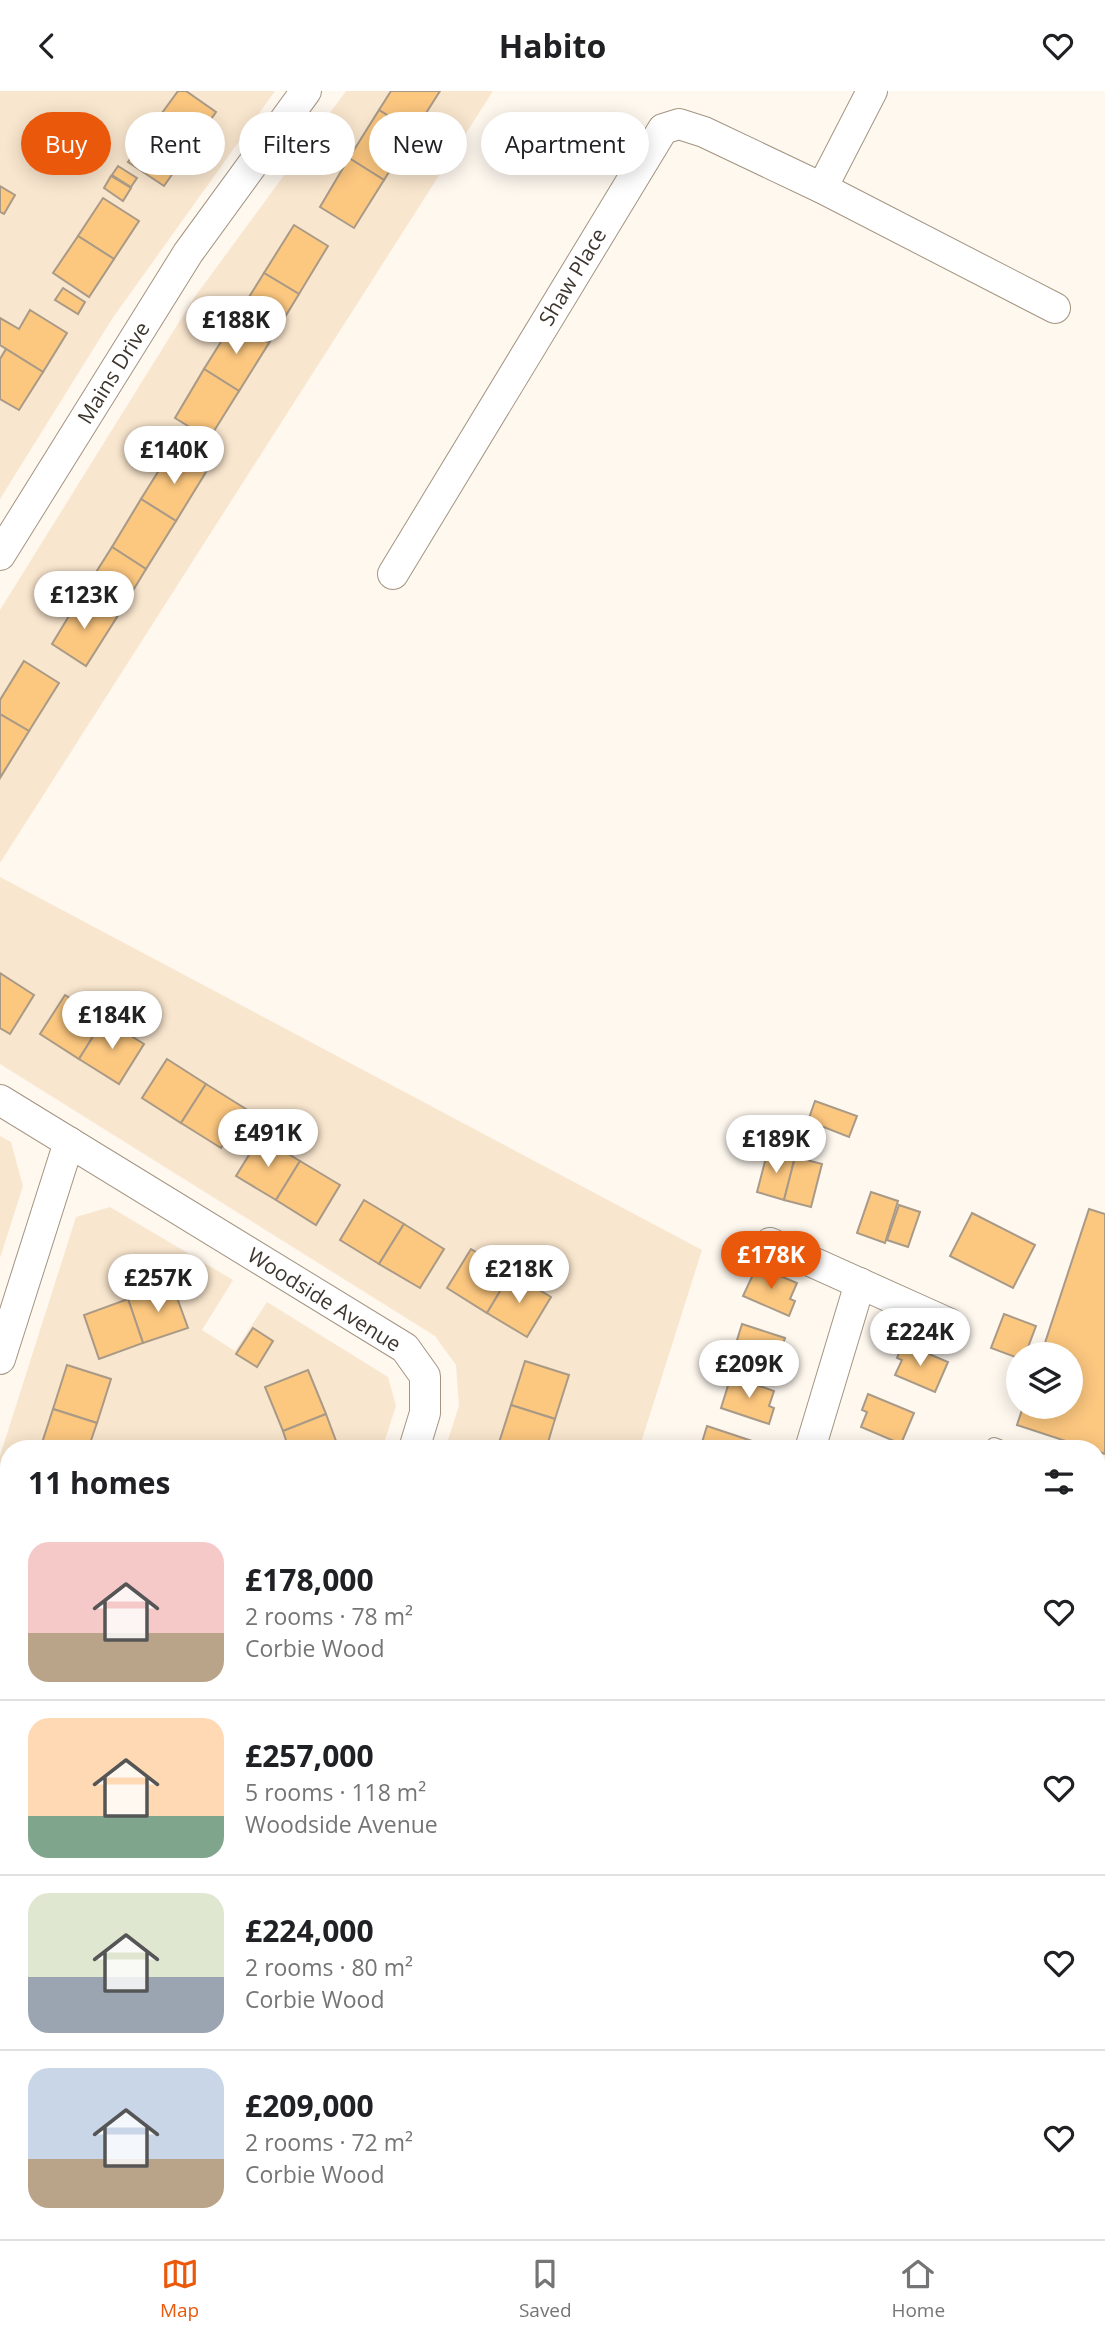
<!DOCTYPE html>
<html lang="en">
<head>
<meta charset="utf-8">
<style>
  body { margin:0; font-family:"Open Sans",sans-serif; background:#f6f6f6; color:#202124; height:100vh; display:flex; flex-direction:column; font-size:26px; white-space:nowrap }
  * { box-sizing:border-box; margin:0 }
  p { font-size:23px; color:#757577 }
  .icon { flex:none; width:38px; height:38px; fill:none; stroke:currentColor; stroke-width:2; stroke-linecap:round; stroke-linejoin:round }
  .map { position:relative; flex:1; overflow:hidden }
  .panel { position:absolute; left:0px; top:1349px; width:1106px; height:800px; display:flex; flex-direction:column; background:#fff; border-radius:28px 28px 0 0; box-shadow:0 4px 18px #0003 }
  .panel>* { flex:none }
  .guide { position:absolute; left:21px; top:21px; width:700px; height:63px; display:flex; gap:14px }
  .tools { position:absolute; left:1006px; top:1251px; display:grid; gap:14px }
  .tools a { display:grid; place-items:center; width:77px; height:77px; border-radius:50%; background:#fff; box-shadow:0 4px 18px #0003; font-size:35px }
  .price { position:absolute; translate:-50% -60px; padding:0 16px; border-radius:24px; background:#fff; color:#222; font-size:23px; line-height:46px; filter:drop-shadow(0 2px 4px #0008) }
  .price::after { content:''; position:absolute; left:50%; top:42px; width:21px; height:16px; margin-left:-10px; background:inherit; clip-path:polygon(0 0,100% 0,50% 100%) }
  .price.active { background:#ea580c; color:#fff }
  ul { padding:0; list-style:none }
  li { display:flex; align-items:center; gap:21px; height:175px; padding:0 28px }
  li+li { border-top:2px solid #e0e0e0 }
  li span { display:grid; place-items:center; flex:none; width:196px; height:140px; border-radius:21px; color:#555 }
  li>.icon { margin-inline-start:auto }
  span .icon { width:84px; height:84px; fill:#fffc; stroke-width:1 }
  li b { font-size:30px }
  h2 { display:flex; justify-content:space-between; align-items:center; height:84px; padding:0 28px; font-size:30px }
  .pill { padding:0 24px; border-radius:32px; background:#fff; box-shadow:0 4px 18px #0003; font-size:24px; line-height:63px }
  .pill.active { background:#ea580c; color:#fff }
  header { display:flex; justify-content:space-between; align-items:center; height:91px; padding:0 28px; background:#fff; font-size:32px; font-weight:700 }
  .menu { display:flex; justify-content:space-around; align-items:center; height:98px; border-top:2px solid #e0e0e0; background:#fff; font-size:19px; color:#757577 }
  .menu a { display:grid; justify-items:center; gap:4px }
  .menu .active { color:#ea580c }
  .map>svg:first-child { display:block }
  .green { fill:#f9e6ce }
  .building { fill:#fcc77f; stroke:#a99a87; stroke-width:2 }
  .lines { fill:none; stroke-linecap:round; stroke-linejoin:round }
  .service-casing { stroke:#a39481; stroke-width:16 }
  .minor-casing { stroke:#a39481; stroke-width:32 }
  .path { stroke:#b9b3aa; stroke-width:4.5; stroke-dasharray:5 3.5; stroke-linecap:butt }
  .service { stroke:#fff; stroke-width:14 }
  .minor { stroke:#fff; stroke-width:30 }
  .labels { text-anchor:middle; stroke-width:5; stroke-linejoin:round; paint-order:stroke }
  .street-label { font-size:21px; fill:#3d362e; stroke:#fff }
</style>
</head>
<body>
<header><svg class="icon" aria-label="back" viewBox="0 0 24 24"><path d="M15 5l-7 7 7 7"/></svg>Habito<svg class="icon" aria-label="heart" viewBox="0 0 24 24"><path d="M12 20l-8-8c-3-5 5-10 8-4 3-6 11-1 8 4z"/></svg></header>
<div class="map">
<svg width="1105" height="2148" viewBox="0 0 1105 2148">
  <rect width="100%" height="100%" fill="#fef8ef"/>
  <!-- green -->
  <g class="green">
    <polygon points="0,0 275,0 112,228 0,408"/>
    <polygon points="346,0 493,0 0,772 0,519 194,207"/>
    <polygon points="0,786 702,1159 639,1358 445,1358 459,1315 456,1274 435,1245 0,973"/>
    <polygon points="0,1045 11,1051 23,1095 0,1167"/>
    <polygon points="110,1116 233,1189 202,1239 235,1260 267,1211 388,1286 396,1315 382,1358 9,1358 9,2064 0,2059 0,1365 76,1126"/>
    <polygon points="1105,1765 1105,1880 1097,1878 1097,1771"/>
    <polygon points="200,2140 383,2140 380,2148 197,2148"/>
    <polygon points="955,2140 1036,2140 1033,2148 953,2148"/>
  </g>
  <!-- building -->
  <g class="building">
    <polygon points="178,0 186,0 216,21 190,58 154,33"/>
    <polygon points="391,0 440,0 414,41 379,19"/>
    <polygon points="379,19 414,41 384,89 349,67"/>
    <polygon points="154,33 190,58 164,95 128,71"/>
    <polygon points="349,67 384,89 354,137 320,116"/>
    <polygon points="118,75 137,87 131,96 112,84"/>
    <polygon points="111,85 131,97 123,110 104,97"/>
    <polygon points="0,95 15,104 4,123 0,121"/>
    <polygon points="103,107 139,130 114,168 78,145"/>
    <polygon points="294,134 328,155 299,203 264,182"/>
    <polygon points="78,145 114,168 89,206 53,182"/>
    <polygon points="264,182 299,203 269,252 234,230"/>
    <polygon points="63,197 85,211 78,223 55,209"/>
    <polygon points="30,219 67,242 43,281 0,254 0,227 19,238"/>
    <polygon points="234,230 269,252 239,300 204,278"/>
    <polygon points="6,258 43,281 19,319 0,308 0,268"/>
    <polygon points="204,278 239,300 209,348 175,327"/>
    <polygon points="171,360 206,381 176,430 141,408"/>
    <polygon points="141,408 176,430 146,478 112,456"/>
    <polygon points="112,456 146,478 117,526 81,505"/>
    <polygon points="81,505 117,526 86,575 52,553"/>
    <polygon points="24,570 59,592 29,640 0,623 0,609"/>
    <polygon points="0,623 29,640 0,687"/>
    <polygon points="0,882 34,904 10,943 0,937"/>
    <polygon points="65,904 104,928 79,968 40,943"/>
    <polygon points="104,928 144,953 119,993 79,968"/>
    <polygon points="167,968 206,993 181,1032 142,1007"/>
    <polygon points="206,993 246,1018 221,1057 181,1032"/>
    <polygon points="815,1010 857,1025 849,1046 808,1030"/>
    <polygon points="260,1046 300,1070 276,1109 236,1085"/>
    <polygon points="768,1059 795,1066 784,1109 757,1101"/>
    <polygon points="795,1066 822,1073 811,1116 784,1109"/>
    <polygon points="300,1070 340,1094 316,1134 276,1109"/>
    <polygon points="871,1101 898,1110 885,1152 857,1142"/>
    <polygon points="364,1109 404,1133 379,1173 340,1149"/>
    <polygon points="899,1114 920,1121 908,1156 887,1149"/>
    <polygon points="1089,1118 1105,1123 1105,1363 1097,1360 1097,1358 1090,1358 1017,1334 1023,1316 1071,1316 1071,1264 1041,1264"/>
    <polygon points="972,1122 1035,1154 1013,1197 950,1165"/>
    <polygon points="404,1133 444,1158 420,1197 379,1173"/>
    <polygon points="471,1158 511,1182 487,1222 447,1197"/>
    <polygon points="757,1175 797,1192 790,1208 795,1210 789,1225 743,1205"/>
    <polygon points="511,1182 551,1206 527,1246 487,1222"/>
    <polygon points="172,1193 188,1237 143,1252 128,1208"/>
    <polygon points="128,1208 143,1252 99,1268 84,1224"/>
    <polygon points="1004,1223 1036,1235 1025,1264 1018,1264 1018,1267 991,1257"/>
    <polygon points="742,1233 785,1247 780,1263 786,1265 781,1281 732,1265"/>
    <polygon points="253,1237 273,1250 257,1276 236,1263"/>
    <polygon points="903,1252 948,1271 935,1301 895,1284 902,1269 897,1267"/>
    <polygon points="525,1270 569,1284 555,1328 511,1314"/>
    <polygon points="67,1274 111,1288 97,1332 53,1318"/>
    <polygon points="308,1279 326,1323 283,1340 265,1296"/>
    <polygon points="731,1285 774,1300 769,1315 774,1317 769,1333 721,1317"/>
    <polygon points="868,1303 914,1322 901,1353 861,1336 867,1321 862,1319"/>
    <polygon points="511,1314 555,1328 546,1358 497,1358"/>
    <polygon points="53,1318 97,1332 88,1358 40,1358"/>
    <polygon points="326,1323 339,1358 289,1358 283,1340"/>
    <polygon points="707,1335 755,1351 753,1358 700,1358"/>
    <polygon points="1097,1415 1105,1418 1105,1670 1097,1694"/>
    <polygon points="9,1506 9,1555 0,1552 0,1533"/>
    <polygon points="0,1552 9,1555 9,1605 0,1602"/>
    <polygon points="0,1632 9,1635 9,1659 2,1681"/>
    <polygon points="1105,1927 1105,1985 1097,1983 1097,1951"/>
    <polygon points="1097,1983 1105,1985 1105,2049 1097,2046"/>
    <polygon points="1097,2046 1105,2049 1105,2088 1098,2110"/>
    <rect x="262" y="2140" width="46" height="8"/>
    <polygon points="484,2140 519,2140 532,2148 479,2148"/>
    <polygon points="519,2140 543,2140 539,2148 532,2148"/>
    <polygon points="1036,2140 1088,2140 1086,2148 1033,2148"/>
  </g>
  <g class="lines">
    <!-- service casing -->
    <g class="service-casing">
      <g id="service">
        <polyline points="992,1358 994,1354 1004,1358"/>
        <polyline points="1097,1389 1105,1392"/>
      </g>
    </g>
    <!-- minor casing -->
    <g class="minor-casing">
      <g id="minor">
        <polyline points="822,97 872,0"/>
        <polyline points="0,464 188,162 306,0"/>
        <polyline points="393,483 663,38 679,33 704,41 822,97 1055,217"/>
        <polyline points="0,1009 405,1257 425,1285 425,1322 414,1358"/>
        <polyline points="770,1152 948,1232"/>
        <polyline points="0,1268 69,1051"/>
        <polyline points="810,1358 860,1192"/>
        <polyline points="0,2094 9,2099"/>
        <polyline points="76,2140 88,2148"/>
        <polyline points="162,2148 165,2140"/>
        <polyline points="581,2148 584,2140"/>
        <polyline points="805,2148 809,2140"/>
      </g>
    </g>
    <!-- path -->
    <g class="path">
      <polyline points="1097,1722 1105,1698"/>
      <polyline points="1097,1744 1105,1747"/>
      <polyline points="1097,1899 1105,1901"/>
    </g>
    <!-- service -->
    <use href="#service" class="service"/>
    <!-- minor -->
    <use href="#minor" class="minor"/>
  </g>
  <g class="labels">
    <!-- street labels -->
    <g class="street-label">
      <text transform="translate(573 186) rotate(-59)" y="7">Shaw Place</text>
      <text transform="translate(114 282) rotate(-58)" y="7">Mains Drive</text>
      <text transform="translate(324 1209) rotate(32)" y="7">Woodside Avenue</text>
    </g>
  </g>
</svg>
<div class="tools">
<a><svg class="icon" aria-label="layers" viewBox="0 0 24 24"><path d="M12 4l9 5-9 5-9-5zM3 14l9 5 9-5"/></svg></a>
</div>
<b class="price" style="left:236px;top:265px">£188K</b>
<b class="price" style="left:174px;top:395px">£140K</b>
<b class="price" style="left:84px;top:540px">£123K</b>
<b class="price" style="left:112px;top:960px">£184K</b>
<b class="price" style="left:268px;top:1078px">£491K</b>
<b class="price" style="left:776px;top:1084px">£189K</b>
<b class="price active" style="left:771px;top:1200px">£178K</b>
<b class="price" style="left:519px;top:1214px">£218K</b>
<b class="price" style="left:158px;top:1223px">£257K</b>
<b class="price" style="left:920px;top:1277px">£224K</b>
<b class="price" style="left:749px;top:1309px">£209K</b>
<div class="guide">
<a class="pill active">Buy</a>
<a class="pill">Rent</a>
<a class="pill">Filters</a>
<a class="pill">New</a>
<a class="pill">Apartment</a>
</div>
<section class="panel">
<h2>11 homes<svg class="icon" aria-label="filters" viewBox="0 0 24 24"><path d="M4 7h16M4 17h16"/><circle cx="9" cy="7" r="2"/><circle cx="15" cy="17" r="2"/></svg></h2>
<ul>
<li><span style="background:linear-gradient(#f6c9c9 65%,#b9a48a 0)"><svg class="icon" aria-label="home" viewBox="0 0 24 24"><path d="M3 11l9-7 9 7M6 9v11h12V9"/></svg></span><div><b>£178,000</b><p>2 rooms · 78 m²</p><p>Corbie Wood</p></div><svg class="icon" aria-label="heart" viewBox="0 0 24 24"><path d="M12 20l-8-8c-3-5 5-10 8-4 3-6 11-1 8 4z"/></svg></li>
<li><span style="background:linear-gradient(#ffd9b3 70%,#7fa58c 0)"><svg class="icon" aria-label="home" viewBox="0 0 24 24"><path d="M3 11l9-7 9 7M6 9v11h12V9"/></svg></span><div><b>£257,000</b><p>5 rooms · 118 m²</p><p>Woodside Avenue</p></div><svg class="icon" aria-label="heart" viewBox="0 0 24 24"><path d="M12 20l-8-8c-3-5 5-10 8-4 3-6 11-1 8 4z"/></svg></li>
<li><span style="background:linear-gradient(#dfe7d0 60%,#9aa5b1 0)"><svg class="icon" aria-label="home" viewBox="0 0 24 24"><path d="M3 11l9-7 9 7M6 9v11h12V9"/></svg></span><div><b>£224,000</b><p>2 rooms · 80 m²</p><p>Corbie Wood</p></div><svg class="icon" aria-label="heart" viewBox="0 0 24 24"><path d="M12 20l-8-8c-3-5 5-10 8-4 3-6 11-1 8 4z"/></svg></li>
<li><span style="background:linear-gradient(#c9d6e8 65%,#b9a48a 0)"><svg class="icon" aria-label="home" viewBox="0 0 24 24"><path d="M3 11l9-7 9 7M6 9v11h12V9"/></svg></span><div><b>£209,000</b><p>2 rooms · 72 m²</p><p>Corbie Wood</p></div><svg class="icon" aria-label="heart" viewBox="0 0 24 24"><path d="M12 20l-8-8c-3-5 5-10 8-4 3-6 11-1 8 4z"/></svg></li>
</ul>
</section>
</div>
<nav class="menu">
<a class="active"><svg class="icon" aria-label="map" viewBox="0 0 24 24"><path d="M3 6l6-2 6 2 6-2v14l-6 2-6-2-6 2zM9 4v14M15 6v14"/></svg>Map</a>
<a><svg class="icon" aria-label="saved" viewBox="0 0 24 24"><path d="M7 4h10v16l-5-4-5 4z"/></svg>Saved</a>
<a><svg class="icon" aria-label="home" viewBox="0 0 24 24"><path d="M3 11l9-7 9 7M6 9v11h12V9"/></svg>Home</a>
</nav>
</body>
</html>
